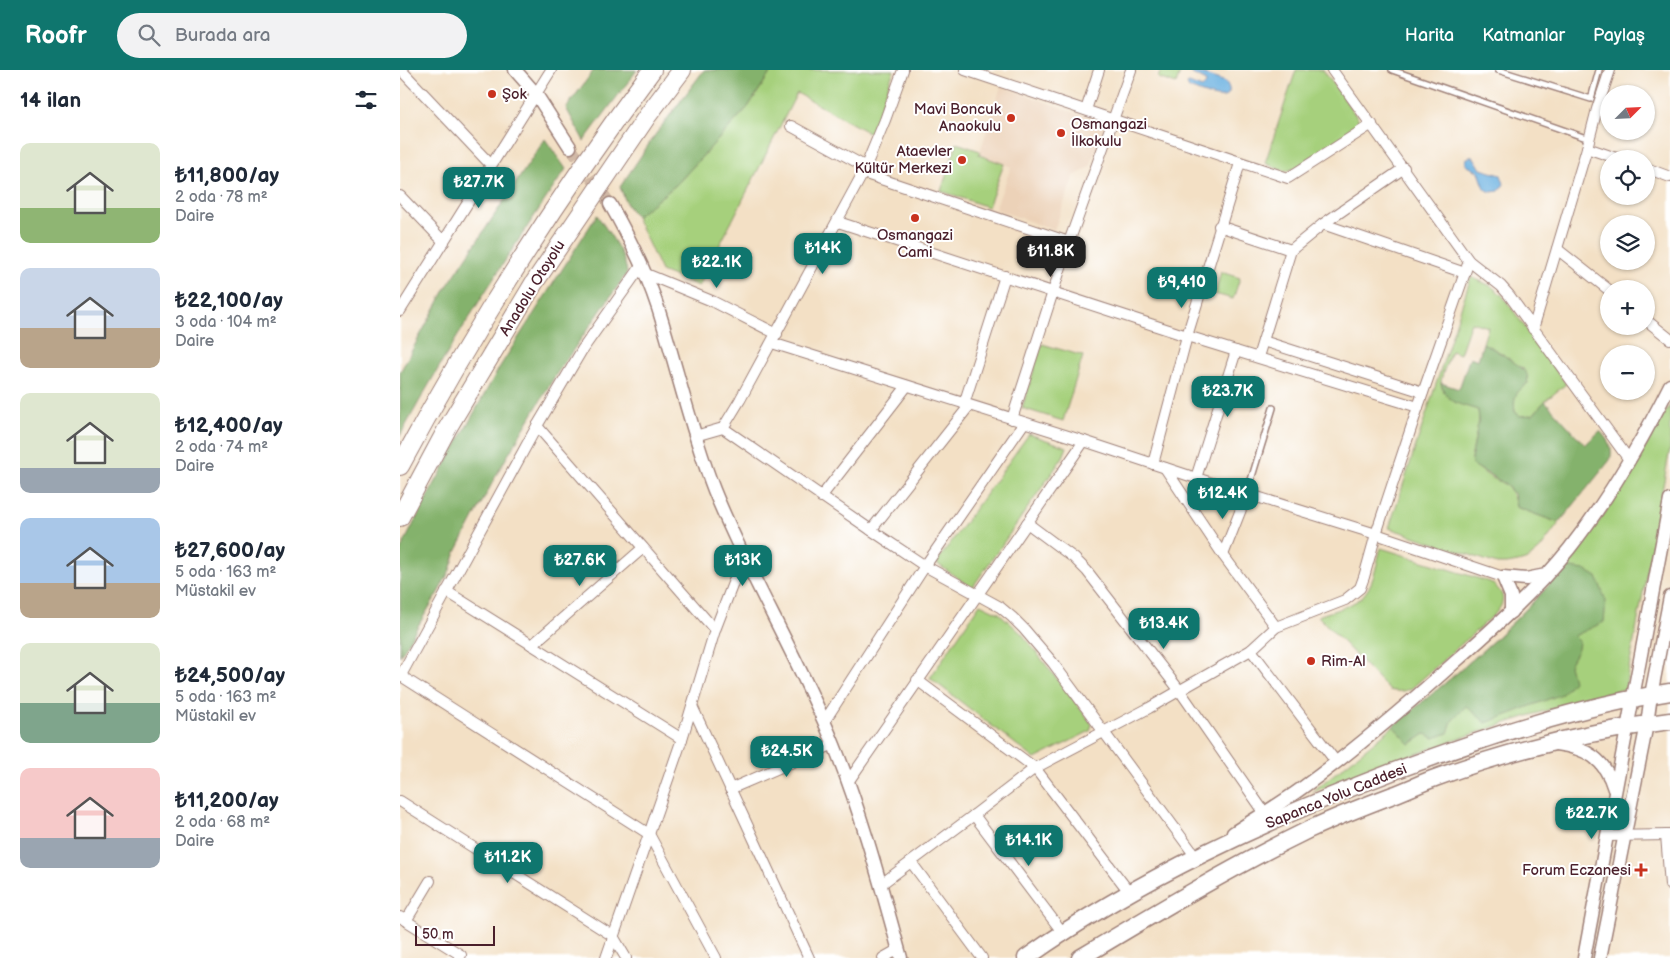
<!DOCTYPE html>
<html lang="tr">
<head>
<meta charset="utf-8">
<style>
  body { margin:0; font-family:"Balsamiq Sans",sans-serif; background:#f2f2f3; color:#1f2937; height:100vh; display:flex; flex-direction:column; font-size:19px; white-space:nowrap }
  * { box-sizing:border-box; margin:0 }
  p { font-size:16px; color:#747a83 }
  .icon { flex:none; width:28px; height:28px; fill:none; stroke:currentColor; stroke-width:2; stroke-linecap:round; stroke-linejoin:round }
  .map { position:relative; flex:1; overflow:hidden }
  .details { display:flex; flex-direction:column; background:#fff; width:400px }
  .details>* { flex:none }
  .needle { width:32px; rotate:66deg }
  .buttons { position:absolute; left:1200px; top:15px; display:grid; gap:10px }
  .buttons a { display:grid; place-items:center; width:55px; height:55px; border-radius:50%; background:#fff; box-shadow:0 1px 4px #0004; font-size:25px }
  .scale { position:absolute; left:15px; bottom:12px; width:80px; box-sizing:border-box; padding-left:5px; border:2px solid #4a1f2b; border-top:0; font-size:14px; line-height:18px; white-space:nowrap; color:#4a1f2b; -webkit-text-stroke:4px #fff; paint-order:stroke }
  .price { position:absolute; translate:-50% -42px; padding:0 11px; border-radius:10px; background:#0f766e; color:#fff; font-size:16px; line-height:32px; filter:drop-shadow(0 1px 2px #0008) }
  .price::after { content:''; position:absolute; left:50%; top:30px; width:15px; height:11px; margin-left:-8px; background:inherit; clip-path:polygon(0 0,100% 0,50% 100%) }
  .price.active { background:#222; color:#fff }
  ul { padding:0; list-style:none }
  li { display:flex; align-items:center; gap:15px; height:125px; padding:0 20px }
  li span { display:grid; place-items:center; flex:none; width:140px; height:100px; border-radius:10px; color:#555 }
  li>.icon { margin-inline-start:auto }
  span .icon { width:60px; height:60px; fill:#fffc; stroke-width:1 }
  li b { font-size:21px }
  h2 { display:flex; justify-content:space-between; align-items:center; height:60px; padding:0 20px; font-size:21px }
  header { display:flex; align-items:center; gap:30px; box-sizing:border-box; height:70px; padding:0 25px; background:#0f766e; color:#fff }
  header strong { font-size:24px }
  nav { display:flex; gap:28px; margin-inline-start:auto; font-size:18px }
  .search { width:350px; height:45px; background:#f2f2f3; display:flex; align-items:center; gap:12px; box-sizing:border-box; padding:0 18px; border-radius:28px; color:#747a83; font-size:19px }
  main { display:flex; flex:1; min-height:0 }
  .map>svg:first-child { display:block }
  .built { fill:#ecd2b8 }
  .green { fill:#a6d07c; stroke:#787854 }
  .forest { fill:#84b26c; stroke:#67684c }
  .water { fill:#69b0e0; stroke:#5a6886 }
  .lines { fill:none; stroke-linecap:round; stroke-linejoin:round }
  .tertiary-tunnel { stroke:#d1b9a6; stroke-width:12; stroke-dasharray:12 6; stroke-linecap:butt }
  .service-casing { stroke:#9e8078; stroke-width:8 }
  .minor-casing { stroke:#9e8078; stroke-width:12 }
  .tertiary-casing { stroke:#9e8078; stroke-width:15 }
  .trunk-casing { stroke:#9e8078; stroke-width:19 }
  .motorway-casing { stroke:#9e8078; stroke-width:20 }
  .service { stroke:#fff; stroke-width:5 }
  .minor { stroke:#fff; stroke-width:10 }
  .tertiary { stroke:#fff; stroke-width:12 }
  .trunk { stroke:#fff; stroke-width:16 }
  .motorway { stroke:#fff; stroke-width:18 }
  .poi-dot { fill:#c8321e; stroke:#fff; stroke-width:2 }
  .labels { text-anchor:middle; stroke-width:4; stroke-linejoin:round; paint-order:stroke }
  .poi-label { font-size:15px; fill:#4a1f2b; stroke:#fff; text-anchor:start }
  .street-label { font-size:15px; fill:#4a1f2b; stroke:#fff }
</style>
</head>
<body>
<header>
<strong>Roofr</strong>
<div class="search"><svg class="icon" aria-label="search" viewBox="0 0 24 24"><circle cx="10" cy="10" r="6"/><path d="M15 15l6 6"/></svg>Burada ara</div>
<nav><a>Harita</a><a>Katmanlar</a><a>Paylaş</a></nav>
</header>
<main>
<section class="details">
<h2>14 ilan<svg class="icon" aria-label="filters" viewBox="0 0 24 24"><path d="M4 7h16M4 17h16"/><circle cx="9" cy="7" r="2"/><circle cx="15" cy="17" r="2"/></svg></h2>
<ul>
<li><span style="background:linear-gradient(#dfe7d0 65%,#8fb573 0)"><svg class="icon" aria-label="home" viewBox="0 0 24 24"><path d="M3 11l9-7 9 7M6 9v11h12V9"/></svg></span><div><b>₺11,800/ay</b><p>2 oda · 78 m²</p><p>Daire</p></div></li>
<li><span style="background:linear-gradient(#c9d6e8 60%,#b9a48a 0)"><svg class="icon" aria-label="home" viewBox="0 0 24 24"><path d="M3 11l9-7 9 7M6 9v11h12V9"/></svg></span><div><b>₺22,100/ay</b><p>3 oda · 104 m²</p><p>Daire</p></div></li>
<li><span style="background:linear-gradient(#dfe7d0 75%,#9aa5b1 0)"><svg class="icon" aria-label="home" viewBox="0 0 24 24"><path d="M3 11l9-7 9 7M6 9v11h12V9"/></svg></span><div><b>₺12,400/ay</b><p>2 oda · 74 m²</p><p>Daire</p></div></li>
<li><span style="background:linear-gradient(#a9c7e8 65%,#b9a48a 0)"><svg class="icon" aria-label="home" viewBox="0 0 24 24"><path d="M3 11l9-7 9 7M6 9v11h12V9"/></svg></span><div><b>₺27,600/ay</b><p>5 oda · 163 m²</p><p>Müstakil ev</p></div></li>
<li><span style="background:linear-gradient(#dfe7d0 60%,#7fa58c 0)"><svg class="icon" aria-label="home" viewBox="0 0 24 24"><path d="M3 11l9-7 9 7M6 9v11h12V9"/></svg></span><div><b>₺24,500/ay</b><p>5 oda · 163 m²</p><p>Müstakil ev</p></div></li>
<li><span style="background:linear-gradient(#f6c9c9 70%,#9aa5b1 0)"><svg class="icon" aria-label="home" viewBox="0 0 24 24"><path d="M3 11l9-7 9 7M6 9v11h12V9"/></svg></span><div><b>₺11,200/ay</b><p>2 oda · 68 m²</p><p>Daire</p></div></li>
</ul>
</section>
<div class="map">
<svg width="1270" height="888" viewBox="0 0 1270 888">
  <rect width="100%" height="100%" fill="#fff"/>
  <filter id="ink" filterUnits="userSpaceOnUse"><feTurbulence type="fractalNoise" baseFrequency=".02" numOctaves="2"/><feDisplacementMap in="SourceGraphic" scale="10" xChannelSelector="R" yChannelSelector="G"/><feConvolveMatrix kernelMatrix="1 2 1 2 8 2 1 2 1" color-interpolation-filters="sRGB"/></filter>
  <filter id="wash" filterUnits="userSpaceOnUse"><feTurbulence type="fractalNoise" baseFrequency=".0096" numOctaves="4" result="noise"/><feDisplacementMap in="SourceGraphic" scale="20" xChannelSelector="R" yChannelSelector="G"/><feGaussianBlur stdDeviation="1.12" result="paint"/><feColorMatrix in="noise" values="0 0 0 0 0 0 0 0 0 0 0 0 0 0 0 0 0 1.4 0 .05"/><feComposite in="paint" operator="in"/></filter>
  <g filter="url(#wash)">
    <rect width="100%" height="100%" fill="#f3e0c5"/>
    <!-- built -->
    <polygon class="built" points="601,16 705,54 690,97 674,106 654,160 595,139 611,97 579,85"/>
    <!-- green -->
    <g class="green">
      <polygon points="372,0 494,0 471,64 397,23 299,216 261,201 236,147 277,114 311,77 348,37"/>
      <polygon points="761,0 781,0 776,14 758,8"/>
      <polygon points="896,0 923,0 960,51 959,54 957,58 893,99 887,101 881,100 865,93"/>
      <polygon points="557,73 580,81 579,85 604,94 588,137 541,121"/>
      <polygon points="821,202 840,208 833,229 815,224"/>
      <path d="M1071 207 1091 216 1102 225 1166 314 1145 331 1133 345 1120 346 1115 342C1113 327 1114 323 1128 313L1123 298 1111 292 1103 284 1083 273 1088 257 1071 252 1060 284 1051 281C1048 291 1042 303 1041 312 1040 327 1067 337 1078 340L1079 349 1071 390C1074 393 1078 398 1082 401 1100 416 1110 408 1116 437L1159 453 1140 479 1128 489 1118 492 1107 494H1097L989 458Z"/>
      <polygon points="642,274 683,286 663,351 622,338"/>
      <path d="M1270 335V379L1225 619C1118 645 1016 684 912 722 994 655 1079 591 1151 513 1199 461 1234 396 1270 335Z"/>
      <polygon points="629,364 667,377 663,387 572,518 536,493"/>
      <path d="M981 478 1090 512C1105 523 1107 531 1094 545L1012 618C1004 622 997 622 989 620L918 546C933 540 957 536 966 522 975 510 977 491 981 478Z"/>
      <polygon points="580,534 599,543 622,564 692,654 690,661 635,689 530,608"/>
    </g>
    <!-- forest -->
    <g class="forest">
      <polygon points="194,0 237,0 184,71 166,38"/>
      <polygon points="304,0 372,0 348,37 311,77 277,114 236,147 227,135 220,117 255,65"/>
      <path d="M145 69 166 99C107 186 50 274 0 366V302L46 218Z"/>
      <path d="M197 145C208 162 225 183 227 203L155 306 98 402 56 482 50 500 39 521 0 586V481L24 433 99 298Z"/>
      <path d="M1083 273C1092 278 1125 297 1127 305 1128 308 1127 311 1128 313 1115 323 1113 327 1115 342L1120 346 1133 345 1145 331 1185 375 1200 361C1208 370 1214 378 1210 390L1159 453 1116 437 1114 424 1105 414 1073 395 1071 390 1079 349 1078 340C1060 334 1046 334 1041 313L1059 319 1070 287 1078 290Z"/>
      <path d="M1164 497 1185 500 1197 507 1206 531 1204 552 1174 566 1179 571 1178 579 1169 595 1173 611 1162 624 1086 653 1066 636 1052 651 1048 663 1034 668 1025 664 1010 674 993 656C1053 607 1115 557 1164 497Z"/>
    </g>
    <!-- water -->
    <g class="water">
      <path d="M793 1 826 12C828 16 831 20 828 24 823 33 798 21 789 18L787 14 789 13 802 18 806 14 805 10 792 4Z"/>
      <polygon points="1071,86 1075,89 1081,99 1101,105 1104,114 1099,121 1091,122 1085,119 1079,102 1066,95 1066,89"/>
    </g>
  </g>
  <g filter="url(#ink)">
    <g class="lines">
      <!-- tertiary-tunnel -->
      <polyline class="tertiary-tunnel" points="170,77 210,134"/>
      <!-- service casing -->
      <g class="service-casing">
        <g id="service">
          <polyline points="992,0 1189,69"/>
          <polyline points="1098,0 1191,29 1199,0"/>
          <polyline points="847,423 873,338"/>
        </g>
      </g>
      <!-- minor casing -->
      <g class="minor-casing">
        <g id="minor">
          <polyline points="1,0 91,95"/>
          <polyline points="565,0 888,108 972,54"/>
          <polyline points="932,0 1069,191 1101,216 1109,225 1230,391"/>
          <polyline points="1210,0 1197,39 1187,78 1219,89"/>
          <polyline points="686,40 699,0"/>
          <polyline points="391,56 466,97"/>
          <polyline points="1246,98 1270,107"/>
          <polyline points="463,103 669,172"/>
          <polyline points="0,126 44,172"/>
          <polyline points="438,152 787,266 1018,337"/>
          <polyline points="923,154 1065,203"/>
          <polyline points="819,156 891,180"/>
          <polyline points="1157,179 1209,220"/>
          <polyline points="244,203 312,231 377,264"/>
          <polyline points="0,241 151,0"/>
          <polyline points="1246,250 1270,269"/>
          <polyline points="1133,259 1187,78"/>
          <polyline points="863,271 1023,322"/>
          <polyline points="372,273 684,371 796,408 976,464 1103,507"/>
          <polyline points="858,287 891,180 923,154 1004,98"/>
          <polyline points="564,334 605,206"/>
          <polyline points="612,349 669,172 731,0"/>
          <polyline points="137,356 315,560"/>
          <polyline points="323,358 471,460 525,496 600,537 612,547 624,559 653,593 796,787"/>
          <polyline points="295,366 323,358 340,330 463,103 485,50 503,0"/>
          <polyline points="753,394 787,266 840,93"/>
          <polyline points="765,398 823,485 876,557"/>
          <polyline points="796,408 836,281"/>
          <polyline points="421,427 507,316"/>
          <polyline points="627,453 674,488 687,501 780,621 864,742"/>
          <polyline points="471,460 569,336"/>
          <polyline points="823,485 847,424"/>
          <polyline points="46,521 282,669"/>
          <polyline points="132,575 243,478"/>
          <polyline points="851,580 936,692"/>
          <polyline points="1,606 249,764 316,888"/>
          <polyline points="0,607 137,356 182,280 242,195"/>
          <polyline points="517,610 635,698 730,823"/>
          <polyline points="292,636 409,888"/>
          <polyline points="424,652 525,496 624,353"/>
          <polyline points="448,712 684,371"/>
          <polyline points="330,719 434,674"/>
          <polyline points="0,731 213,866 226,888"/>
          <polyline points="574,745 663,863"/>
          <polyline points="1266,765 1270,815"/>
          <polyline points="1207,766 1270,765"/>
          <polyline points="511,792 582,888"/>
          <polyline points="480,815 574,745 635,698 749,638 819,598 851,580 876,557 945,530 960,518 964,507 976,464 1018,337 1069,191"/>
          <polyline points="0,847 61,885 59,888"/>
          <polyline points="6,851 30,811"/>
          <polyline points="206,888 282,669 315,560 343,487"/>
          <polyline points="483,888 499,879"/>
        </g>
      </g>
      <!-- tertiary casing -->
      <g class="tertiary-casing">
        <g id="tertiary">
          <polyline points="115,0 136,24 170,77"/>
          <path d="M210 134C229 167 246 201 258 238 277 298 291 361 314 420 349 507 399 588 434 675 462 744 481 816 501 888"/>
          <polyline points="1103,507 1126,509 1146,505"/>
          <polyline points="1103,507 1111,526 1111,542"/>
          <path d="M1156 674C1186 678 1205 688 1214 719"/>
          <path d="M833 763C856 748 880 734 902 718 955 680 1005 637 1054 593 1095 557 1135 521 1169 479 1209 428 1241 373 1270 315"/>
          <polyline points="1184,888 1270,430"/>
          <polyline points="1200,888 1247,654 1251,625 1270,527"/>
        </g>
      </g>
      <!-- trunk casing -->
      <g class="trunk-casing">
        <g id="trunk">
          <path d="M626 888C739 808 869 749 997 700 1087 667 1176 637 1270 622"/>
          <path d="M680 888C755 843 830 798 908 760 936 747 964 736 993 725 1007 720 1021 713 1035 708 1111 680 1190 661 1270 651"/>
        </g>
      </g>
      <!-- motorway casing -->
      <g class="motorway-casing">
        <g id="motorway">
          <path d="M0 396C74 258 159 125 252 0"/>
          <polyline points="0,447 47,359 134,213 248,45 282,0"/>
        </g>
      </g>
      <!-- service -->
      <use href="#service" class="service"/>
      <!-- minor -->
      <use href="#minor" class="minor"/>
      <!-- tertiary -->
      <use href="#tertiary" class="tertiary"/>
      <!-- trunk -->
      <use href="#trunk" class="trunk"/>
      <!-- motorway -->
      <use href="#motorway" class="motorway"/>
    </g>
  </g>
  <!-- markers -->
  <g class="poi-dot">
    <circle cx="92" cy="24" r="5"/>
    <circle cx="611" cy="48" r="5"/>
    <circle cx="661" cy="63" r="5"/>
    <circle cx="562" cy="90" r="5"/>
    <circle cx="515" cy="148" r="5"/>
    <circle cx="911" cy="591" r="5"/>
    <path d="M1238.5 792.5h5v5h5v5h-5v5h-5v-5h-5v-5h5z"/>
  </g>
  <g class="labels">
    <!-- poi labels -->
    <g class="poi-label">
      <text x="102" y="29">Şok</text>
      <text x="601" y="44" text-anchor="end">Mavi Boncuk<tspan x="601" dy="17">Anaokulu</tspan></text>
      <text x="671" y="59">Osmangazi<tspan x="671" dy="17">İlkokulu</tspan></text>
      <text x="552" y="86" text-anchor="end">Ataevler<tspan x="552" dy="17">Kültür Merkezi</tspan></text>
      <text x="515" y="170" text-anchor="middle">Osmangazi<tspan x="515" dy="17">Cami</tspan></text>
      <text x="921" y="596">Rim-Al</text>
      <text x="1231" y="805" text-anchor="end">Forum Eczanesi</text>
    </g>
    <!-- street labels -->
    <g class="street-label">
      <text transform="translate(132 218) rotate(-58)" y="5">Anadolu Otoyolu</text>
      <text transform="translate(936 726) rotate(-22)" y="5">Sapanca Yolu Caddesi</text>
    </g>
  </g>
</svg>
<div class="buttons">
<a><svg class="needle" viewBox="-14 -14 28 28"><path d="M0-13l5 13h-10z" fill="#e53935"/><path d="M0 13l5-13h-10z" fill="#747a83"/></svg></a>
<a><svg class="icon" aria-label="locate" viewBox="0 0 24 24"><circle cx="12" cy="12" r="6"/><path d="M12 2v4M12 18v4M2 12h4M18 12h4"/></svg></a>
<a><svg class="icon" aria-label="layers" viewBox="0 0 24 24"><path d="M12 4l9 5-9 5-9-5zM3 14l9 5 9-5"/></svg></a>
<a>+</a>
<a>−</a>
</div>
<div class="scale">50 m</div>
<b class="price" style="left:79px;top:139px">₺27.7K</b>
<b class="price" style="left:423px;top:205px">₺14K</b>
<b class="price active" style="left:651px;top:208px">₺11.8K</b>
<b class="price" style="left:317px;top:219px">₺22.1K</b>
<b class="price" style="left:782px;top:239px">₺9,410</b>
<b class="price" style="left:828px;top:348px">₺23.7K</b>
<b class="price" style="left:823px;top:450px">₺12.4K</b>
<b class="price" style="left:180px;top:517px">₺27.6K</b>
<b class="price" style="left:343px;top:517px">₺13K</b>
<b class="price" style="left:764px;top:580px">₺13.4K</b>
<b class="price" style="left:387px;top:708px">₺24.5K</b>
<b class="price" style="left:1192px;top:770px">₺22.7K</b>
<b class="price" style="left:629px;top:797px">₺14.1K</b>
<b class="price" style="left:108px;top:814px">₺11.2K</b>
</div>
</main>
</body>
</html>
